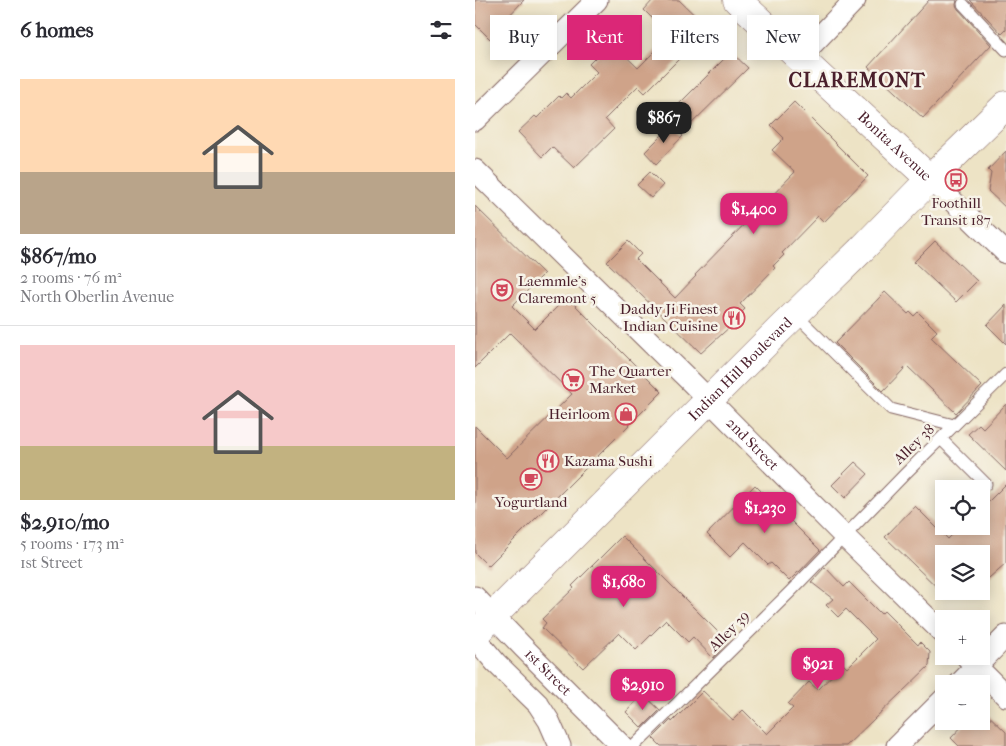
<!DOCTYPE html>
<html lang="en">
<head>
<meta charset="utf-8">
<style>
  body { margin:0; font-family:"IM FELL French Canon",serif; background:#f7f7f7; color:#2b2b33; height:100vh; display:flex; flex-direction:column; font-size:19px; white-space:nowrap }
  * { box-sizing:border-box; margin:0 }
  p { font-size:16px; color:#7c7c81 }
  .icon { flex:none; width:28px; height:28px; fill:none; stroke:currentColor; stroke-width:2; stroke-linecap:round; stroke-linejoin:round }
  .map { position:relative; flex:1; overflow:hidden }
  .details { display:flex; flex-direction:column; background:#fff; width:475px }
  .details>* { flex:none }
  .banner { position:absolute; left:15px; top:15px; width:440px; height:45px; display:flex; gap:10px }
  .controls { position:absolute; left:460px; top:480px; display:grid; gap:10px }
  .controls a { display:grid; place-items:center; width:55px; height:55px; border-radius:0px; background:#fff; box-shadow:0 2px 12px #0003; font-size:25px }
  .price { position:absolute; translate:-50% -42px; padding:0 11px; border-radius:10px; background:#db2777; color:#fff; font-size:16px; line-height:32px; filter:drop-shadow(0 1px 2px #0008) }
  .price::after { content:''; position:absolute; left:50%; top:30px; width:15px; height:11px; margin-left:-8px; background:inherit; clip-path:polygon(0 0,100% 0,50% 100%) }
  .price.active { background:#222; color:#fff }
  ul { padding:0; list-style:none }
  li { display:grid; align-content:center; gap:10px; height:265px; padding:0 20px }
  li+li { border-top:1px solid #e1e1e2 }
  li span { display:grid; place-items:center; height:155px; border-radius:0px; color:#555 }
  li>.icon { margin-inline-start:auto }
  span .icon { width:90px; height:90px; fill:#fffc; stroke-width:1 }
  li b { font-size:21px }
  h2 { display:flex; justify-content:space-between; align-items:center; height:60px; padding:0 20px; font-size:21px }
  .tag { padding:0 18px; border-radius:0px; background:#fff; box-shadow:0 2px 12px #0003; font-size:18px; line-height:45px }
  .tag.active { background:#db2777; color:#fff }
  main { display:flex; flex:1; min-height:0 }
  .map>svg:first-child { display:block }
  .building { fill:#cfa389 }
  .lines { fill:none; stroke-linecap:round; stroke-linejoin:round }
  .service-casing { stroke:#836461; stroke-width:13 }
  .minor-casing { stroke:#836461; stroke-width:23 }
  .secondary-casing { stroke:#836461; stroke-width:29 }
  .primary-casing { stroke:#836461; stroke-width:29 }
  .service { stroke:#fff; stroke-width:11 }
  .minor { stroke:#fff; stroke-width:21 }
  .secondary { stroke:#fff; stroke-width:28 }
  .primary { stroke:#fff; stroke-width:28 }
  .labels { text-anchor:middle; stroke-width:5; stroke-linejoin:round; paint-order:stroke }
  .street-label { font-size:15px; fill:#4a1f2b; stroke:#f7f3e8 }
  .poi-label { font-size:15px; fill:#4a1f2b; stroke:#f7f3e8; text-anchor:start }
  .district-label { font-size:20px; font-weight:bold; letter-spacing:1px; fill:#4a1f2b; stroke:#f7f3e8 }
</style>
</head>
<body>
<main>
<section class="details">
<h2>6 homes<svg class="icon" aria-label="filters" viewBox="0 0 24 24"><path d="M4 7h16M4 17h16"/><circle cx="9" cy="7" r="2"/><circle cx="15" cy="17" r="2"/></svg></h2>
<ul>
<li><span style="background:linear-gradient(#ffd9b3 60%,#b9a48a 0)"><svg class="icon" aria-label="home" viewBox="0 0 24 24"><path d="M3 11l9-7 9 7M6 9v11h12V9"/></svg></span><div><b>$867/mo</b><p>2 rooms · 76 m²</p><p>North Oberlin Avenue</p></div></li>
<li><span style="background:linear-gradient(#f6c9c9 65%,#c2b280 0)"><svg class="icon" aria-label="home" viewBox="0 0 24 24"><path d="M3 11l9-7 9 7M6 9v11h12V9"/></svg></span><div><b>$2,910/mo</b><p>5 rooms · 173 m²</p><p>1st Street</p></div></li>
</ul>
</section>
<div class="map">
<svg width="531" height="746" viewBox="0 0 531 746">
  <rect width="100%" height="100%" fill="#f7f3e8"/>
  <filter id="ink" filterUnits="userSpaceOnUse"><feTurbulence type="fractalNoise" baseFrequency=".02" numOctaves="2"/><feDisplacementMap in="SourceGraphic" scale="10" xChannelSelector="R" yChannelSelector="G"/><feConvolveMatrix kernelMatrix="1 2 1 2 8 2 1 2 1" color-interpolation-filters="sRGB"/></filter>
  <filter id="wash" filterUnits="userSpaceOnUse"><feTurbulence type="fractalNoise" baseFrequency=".0096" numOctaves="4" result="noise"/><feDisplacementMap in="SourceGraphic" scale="20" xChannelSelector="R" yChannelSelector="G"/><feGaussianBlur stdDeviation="1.12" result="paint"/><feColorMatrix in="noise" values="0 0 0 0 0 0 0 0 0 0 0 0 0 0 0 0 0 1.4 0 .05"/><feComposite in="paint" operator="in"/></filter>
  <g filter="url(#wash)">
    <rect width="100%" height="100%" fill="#ede3c5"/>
    <g id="blocks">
      <!-- building -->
      <g class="building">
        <polygon points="0,0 49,0 28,22 30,24 15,39 0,24"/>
        <polygon points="178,0 204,0 234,29 170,93 163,86 130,119 139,129 99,168 77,147 67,157 43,132 60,116 62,118 84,96 86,98 91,93 96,98 122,72 114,64 136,42 163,68 195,36 169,10"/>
        <polygon points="454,0 482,0 481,5 483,9 516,45 448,118 393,67"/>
        <polygon points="495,0 531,0 531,30 527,34"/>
        <polygon points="256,52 273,68 208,132 192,116"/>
        <polygon points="319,102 393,176 349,222 343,216 307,253 309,255 298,266 300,268 265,304 270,309 256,323 258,324 226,353 132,262 153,241 166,254 161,259 200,298 221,276 220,275 320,172 297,150 309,138 296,125"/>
        <polygon points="197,125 208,136 181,164 170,152"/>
        <polygon points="531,151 531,208 513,191 516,173 513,170"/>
        <polygon points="175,172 188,185 176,198 162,185"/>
        <polygon points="0,206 69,274 37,306 60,329 92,297 187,392 13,566 0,553 0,426 32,458 97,394 35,333 0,368"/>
        <polygon points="460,241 502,281 481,302 439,262"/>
        <polygon points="410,292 433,314 435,312 439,316 443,312 462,331 456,337 507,386 481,413 432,366 408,391 360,343"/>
        <polygon points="531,305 531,344 512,325"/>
        <polygon points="531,404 531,471 493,434 504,424 508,428"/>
        <polygon points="380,462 393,474 370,498 357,485"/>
        <polygon points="531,484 531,563 506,585 506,554 469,554 469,594 410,537 440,506 473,539 486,526 506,526 506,509"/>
        <polygon points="280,485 345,550 324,572 323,572 314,581 296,563 293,565 270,542 255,557 232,534"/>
        <polygon points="147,536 253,642 238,658 218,637 213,642 191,620 161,650 144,633 108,668 67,628 71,623 67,619 99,588 97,586"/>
        <polygon points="350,567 369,587 374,582 406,614 409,611 443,645 445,642 455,652 454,666 371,746 186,746 178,738 196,720 197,722 228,691 258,720 268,710 292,734 318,708 313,704 334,682 343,690 368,664 372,668 401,639 371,609 363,617 351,605 358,599 336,582"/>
        <polygon points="168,694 185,710 167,728 151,712"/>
        <polygon points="506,708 531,732 531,746 484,746 476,738 492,721 506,721"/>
      </g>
    </g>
  </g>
  <g filter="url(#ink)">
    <use href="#blocks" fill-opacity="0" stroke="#836461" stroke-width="1"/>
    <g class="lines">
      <!-- service casing -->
      <g class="service-casing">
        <g id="service">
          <polyline points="488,4 531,50"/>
          <polyline points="320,314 416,409 479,425"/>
          <polyline points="466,439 511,484"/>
          <polyline points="159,746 315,592 431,473 531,374"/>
        </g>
      </g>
      <!-- minor casing -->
      <g class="minor-casing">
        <g id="minor">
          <polyline points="325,57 380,0"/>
          <polyline points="0,120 122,0"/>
          <path id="s1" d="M0 170 215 381 369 536 469 634"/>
          <polyline points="455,179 531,253"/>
          <path id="s2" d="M0 597 48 647 147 746"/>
          <polyline points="0,638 21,663 63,704 74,721 85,746"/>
          <polyline points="492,657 531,696"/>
          <polyline points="484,684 531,636"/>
          <polyline points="422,746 469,699"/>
        </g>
      </g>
      <!-- secondary casing -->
      <g class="secondary-casing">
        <g id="secondary">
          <path id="s3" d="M262 0 455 179"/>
        </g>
      </g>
      <!-- primary casing -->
      <g class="primary-casing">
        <g id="primary">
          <path id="s4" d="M0 634 304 330 386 250 455 179 531 105"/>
        </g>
      </g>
      <!-- service -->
      <use href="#service" class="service"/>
      <!-- minor -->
      <use href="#minor" class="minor"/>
      <!-- secondary -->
      <use href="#secondary" class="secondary"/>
      <!-- primary -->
      <use href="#primary" class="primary"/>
    </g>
  </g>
  <!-- icons -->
  <defs>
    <g id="bus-ring" transform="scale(1.125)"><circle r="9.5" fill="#f7f3e8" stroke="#d1495b" stroke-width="1.5"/><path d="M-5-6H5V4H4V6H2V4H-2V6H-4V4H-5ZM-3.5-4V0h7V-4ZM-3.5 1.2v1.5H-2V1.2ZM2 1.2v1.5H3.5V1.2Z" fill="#d1495b"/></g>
    <g id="theatre-ring" transform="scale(1.125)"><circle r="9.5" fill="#f7f3e8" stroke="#d1495b" stroke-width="1.5"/><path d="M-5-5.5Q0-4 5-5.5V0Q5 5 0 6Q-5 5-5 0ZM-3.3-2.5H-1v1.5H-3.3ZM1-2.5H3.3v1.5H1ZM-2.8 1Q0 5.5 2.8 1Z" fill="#d1495b"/></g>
    <g id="restaurant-ring" transform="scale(1.125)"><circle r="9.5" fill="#f7f3e8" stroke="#d1495b" stroke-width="1.5"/><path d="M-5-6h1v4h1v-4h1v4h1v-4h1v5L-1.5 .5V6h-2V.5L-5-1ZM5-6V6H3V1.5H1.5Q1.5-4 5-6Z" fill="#d1495b"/></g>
    <g id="supermarket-ring" transform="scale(1.125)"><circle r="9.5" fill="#f7f3e8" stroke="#d1495b" stroke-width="1.5"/><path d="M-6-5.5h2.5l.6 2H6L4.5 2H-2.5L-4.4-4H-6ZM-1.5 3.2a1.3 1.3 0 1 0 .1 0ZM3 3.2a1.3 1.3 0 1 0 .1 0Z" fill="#d1495b"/></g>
    <g id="shop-ring" transform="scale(1.125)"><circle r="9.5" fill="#f7f3e8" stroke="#d1495b" stroke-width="1.5"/><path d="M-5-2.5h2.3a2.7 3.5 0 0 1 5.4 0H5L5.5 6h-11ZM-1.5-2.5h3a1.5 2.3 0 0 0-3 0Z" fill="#d1495b"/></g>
    <g id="cafe-ring" transform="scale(1.125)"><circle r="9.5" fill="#f7f3e8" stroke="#d1495b" stroke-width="1.5"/><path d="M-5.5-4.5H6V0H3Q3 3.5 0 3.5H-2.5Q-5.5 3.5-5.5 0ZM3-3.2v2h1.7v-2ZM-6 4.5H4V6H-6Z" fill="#d1495b"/></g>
  </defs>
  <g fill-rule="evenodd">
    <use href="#bus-ring" x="481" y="180"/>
    <use href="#theatre-ring" x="27" y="290"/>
    <use href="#restaurant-ring" x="259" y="318"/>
    <use href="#supermarket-ring" x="98" y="380"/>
    <use href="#shop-ring" x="151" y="414"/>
    <use href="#restaurant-ring" x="73" y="461"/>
    <use href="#cafe-ring" x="56" y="479"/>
  </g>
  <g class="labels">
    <!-- street labels -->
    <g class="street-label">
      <text dy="5" stroke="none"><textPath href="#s3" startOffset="215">Bonita Avenue</textPath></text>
      <text dy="5" stroke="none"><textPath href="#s4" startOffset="375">Indian Hill Boulevard</textPath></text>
      <text dy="5" stroke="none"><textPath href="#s1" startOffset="390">2nd Street</textPath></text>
      <text transform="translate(439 444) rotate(-44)" y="5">Alley 38</text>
      <text transform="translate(254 631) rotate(-45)" y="5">Alley 39</text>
      <text dy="5" stroke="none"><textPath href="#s2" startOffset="105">1st Street</textPath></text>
    </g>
    <!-- poi labels -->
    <g class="poi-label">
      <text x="481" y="208" text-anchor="middle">Foothill<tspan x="481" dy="17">Transit 187</tspan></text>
      <text x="43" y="286">Laemmle's<tspan x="43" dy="17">Claremont 5</tspan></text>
      <text x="243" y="314" text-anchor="end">Daddy Ji Finest<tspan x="243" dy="17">Indian Cuisine</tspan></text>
      <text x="114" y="376">The Quarter<tspan x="114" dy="17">Market</tspan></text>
      <text x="135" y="419" text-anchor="end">Heirloom</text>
      <text x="89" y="466">Kazama Sushi</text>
      <text x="56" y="507" text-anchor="middle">Yogurtland</text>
    </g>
    <!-- district labels -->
    <g class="district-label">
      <text x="382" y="87">CLAREMONT</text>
    </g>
  </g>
</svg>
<div class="controls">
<a><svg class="icon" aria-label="locate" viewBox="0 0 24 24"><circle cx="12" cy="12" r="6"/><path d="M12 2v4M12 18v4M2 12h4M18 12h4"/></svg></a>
<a><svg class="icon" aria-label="layers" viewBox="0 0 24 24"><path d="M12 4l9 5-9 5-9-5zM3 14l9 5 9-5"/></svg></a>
<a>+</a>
<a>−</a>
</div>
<b class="price active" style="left:189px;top:144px">$867</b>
<b class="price" style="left:279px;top:235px">$1,400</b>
<b class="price" style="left:290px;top:534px">$1,230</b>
<b class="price" style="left:149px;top:608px">$1,680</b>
<b class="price" style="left:343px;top:690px">$921</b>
<b class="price" style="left:168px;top:711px">$2,910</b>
<div class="banner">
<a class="tag">Buy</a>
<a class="tag active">Rent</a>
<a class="tag">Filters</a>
<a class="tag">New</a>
</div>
</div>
</main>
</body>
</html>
